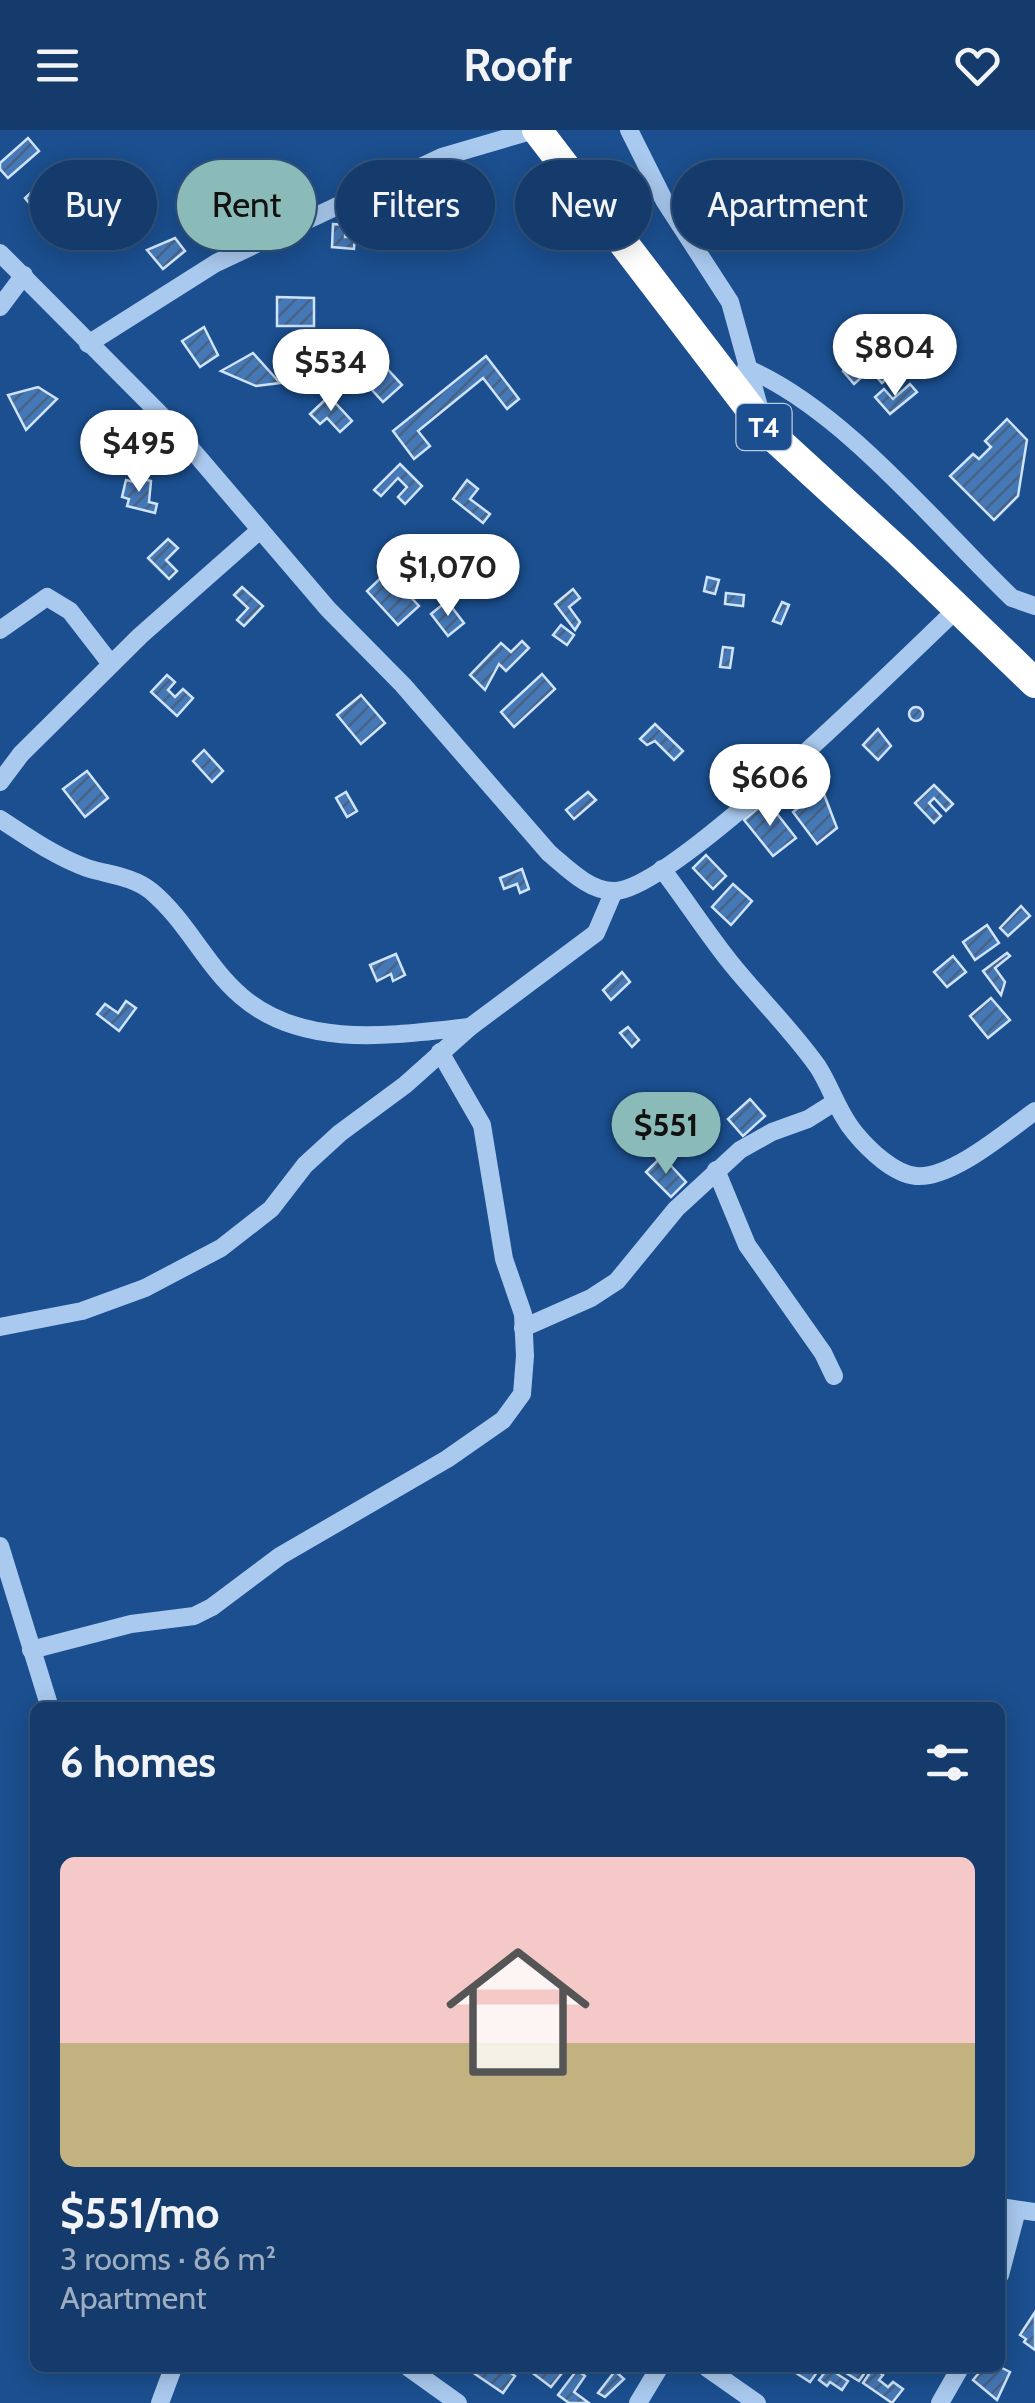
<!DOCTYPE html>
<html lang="en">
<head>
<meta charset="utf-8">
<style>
  body { margin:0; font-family:Cabin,sans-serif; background:#214673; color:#f1f3f6; height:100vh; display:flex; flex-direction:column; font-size:38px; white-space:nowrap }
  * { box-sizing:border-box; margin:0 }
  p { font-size:32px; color:#9dadc1 }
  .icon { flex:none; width:55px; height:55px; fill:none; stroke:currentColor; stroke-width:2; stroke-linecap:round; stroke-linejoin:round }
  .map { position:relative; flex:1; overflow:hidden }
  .sheet { position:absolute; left:30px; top:1572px; width:975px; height:670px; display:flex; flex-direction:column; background:#143b6b; border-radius:15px; box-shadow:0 5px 25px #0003,0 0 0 2px #33557e }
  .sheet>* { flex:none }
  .top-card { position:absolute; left:30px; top:30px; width:975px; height:90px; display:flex; gap:20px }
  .price { position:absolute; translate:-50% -85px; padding:0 22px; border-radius:35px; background:#fff; color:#222; font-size:32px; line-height:65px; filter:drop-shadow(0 2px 5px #0008) }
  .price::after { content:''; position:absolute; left:50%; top:60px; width:30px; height:22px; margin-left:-15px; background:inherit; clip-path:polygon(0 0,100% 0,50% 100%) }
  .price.on { background:#8bbbb9; color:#111 }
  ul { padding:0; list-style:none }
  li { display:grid; align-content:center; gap:20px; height:530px; padding:0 30px }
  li+li { border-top:2px solid #33557e }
  li span { display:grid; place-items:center; height:310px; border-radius:15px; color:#555 }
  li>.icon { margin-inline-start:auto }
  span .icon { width:180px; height:180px; fill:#fffc; stroke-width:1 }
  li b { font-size:42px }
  h2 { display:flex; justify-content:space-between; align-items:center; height:120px; padding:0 30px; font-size:42px }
  .pill { padding:0 35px; border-radius:45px; background:#143b6b; box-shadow:0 5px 25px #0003,0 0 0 2px #33557e; font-size:35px; line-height:90px }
  .pill.on { background:#8bbbb9; color:#111 }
  header { display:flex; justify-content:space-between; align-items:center; height:130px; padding:0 30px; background:#143b6b; font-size:45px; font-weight:800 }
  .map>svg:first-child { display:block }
  .building { fill:url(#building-hatch); stroke:#cfe3fa; stroke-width:2.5 }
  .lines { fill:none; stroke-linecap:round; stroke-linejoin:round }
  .minor { stroke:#a9c9ee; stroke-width:18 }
  .highway { stroke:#fff; stroke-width:30 }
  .labels { text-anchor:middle; stroke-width:8; stroke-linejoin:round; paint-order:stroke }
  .shield { fill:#1b4f8f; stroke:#bbcadd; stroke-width:2.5 }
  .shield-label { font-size:28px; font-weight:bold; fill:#fff }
</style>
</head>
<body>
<header><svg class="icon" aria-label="menu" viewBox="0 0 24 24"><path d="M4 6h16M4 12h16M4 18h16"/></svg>Roofr<svg class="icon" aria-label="heart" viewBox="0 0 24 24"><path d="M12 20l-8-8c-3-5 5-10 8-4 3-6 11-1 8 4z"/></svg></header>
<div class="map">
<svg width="1035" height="2273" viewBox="0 0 1035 2273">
  <defs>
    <pattern id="building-hatch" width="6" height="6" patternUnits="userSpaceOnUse" patternTransform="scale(2.5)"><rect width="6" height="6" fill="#4478b7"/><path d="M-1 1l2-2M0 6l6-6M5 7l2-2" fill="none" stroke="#486282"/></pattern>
  </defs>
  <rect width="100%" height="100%" fill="#1b4f8f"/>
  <!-- building -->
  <g class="building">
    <polygon points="28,8 39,21 8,48 0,39 0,33"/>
    <polygon points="51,44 61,56 35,80 25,68"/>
    <polygon points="726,64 738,80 725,90 713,74"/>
    <polygon points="869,69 883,92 866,102 862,96 868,87 861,75"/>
    <polygon points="333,94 346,95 345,107 355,107 354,119 332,117"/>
    <polygon points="175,108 185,121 163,139 147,120"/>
    <polygon points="277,167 314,168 314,196 277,196"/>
    <polygon points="204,197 218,225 200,237 182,211"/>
    <polygon points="870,217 893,243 882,253 870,240 854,254 843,241"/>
    <polygon points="253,223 280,253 256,256 221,241"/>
    <polygon points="486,226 519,269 507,279 483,248 418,301 430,316 414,329 393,301"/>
    <polygon points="382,233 402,255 383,272 363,250"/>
    <polygon points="910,254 917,262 890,284 875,267 884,259 893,269"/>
    <polygon points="38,257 57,269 26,300 8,265"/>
    <polygon points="329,266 352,291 340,302 327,288 320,294 310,284"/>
    <polygon points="1007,289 1027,310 1018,366 994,390 950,346 973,324 979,329 991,317 985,311"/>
    <polygon points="400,334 422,356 405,374 398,367 407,357 398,348 381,366 374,360"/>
    <polygon points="135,347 151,351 149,372 157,374 155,383 127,376 129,369 122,367 126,350 134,352"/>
    <polygon points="467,350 478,359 470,369 490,384 483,393 453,369"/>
    <polygon points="168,409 178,418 166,430 177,441 169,449 148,428"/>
    <polygon points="387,442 419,476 398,495 367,461"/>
    <polygon points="707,447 719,450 715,464 704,461"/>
    <polygon points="242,457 263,476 244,496 237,490 248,478 234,465"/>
    <polygon points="573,459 580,468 569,477 580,492 575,500 555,474"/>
    <polygon points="726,463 744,465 743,476 725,474"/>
    <polygon points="447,471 464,493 448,506 431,484"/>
    <polygon points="782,472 789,475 781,494 773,491"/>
    <polygon points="561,495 574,505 567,515 553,505"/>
    <polygon points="522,511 529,518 506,541 499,534 485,560 470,545 501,513 511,522"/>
    <polygon points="723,517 733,518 730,538 720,537"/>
    <polygon points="542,544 555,559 514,597 501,582"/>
    <polygon points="167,545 175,552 168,560 175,567 183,559 193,568 177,586 151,562"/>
    <polygon points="361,565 385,593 361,614 337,585"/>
    <circle cx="916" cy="584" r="7"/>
    <polygon points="655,594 683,621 674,630 655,611 647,615 640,609"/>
    <polygon points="878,599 891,616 878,630 863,615"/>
    <polygon points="204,620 223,641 212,652 193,631"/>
    <polygon points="87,641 108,668 85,687 63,659"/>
    <polygon points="934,655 953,674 946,681 934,668 929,673 941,686 934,693 915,673"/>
    <polygon points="822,659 837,698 817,714 793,682"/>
    <polygon points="346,662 357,681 347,687 336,668"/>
    <polygon points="588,662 596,670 574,689 566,680"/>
    <polygon points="767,671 796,708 773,726 744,690"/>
    <polygon points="706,725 726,746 713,759 693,738"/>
    <polygon points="522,739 529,759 520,763 517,754 504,759 500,748"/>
    <polygon points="733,754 752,771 731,795 712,777"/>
    <polygon points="1021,776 1030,786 1008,806 1000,798"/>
    <polygon points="987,795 999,813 975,830 963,812"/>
    <polygon points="1007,823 1010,826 995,838 1005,852 1001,865 983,841"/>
    <polygon points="396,824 405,845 393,851 391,844 377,851 370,835"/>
    <polygon points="953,826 966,842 947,857 934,842"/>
    <polygon points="622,842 630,852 611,870 603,860"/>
    <polygon points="991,868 1010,890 988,908 970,886"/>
    <polygon points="126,871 136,878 119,901 97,884 105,874 118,883"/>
    <polygon points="628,897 639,910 632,917 620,903"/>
    <polygon points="750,969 765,986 743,1006 728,989"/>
    <polygon points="688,975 692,987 672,993 668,981"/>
    <polygon points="662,1026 686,1052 671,1067 646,1042"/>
    <polygon points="1035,2182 1035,2220 1024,2212 1026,2209 1020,2205"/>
    <polygon points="1000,2237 1010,2242 997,2270 973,2250 983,2238"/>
    <polygon points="480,2238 503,2238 515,2246 503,2263 475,2244"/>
    <polygon points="526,2238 566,2238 551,2257"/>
    <polygon points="800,2238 820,2238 810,2252 796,2243"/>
    <polygon points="828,2238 848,2251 842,2260 830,2252 827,2256 819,2250"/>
    <polygon points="838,2238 868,2238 859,2251"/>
    <polygon points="873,2238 883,2245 879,2250 888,2257 893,2252 903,2259 892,2273 863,2253"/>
    <polygon points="577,2240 585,2246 574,2262 589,2273 569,2273 558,2265"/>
    <polygon points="615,2241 624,2249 605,2267 598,2263"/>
  </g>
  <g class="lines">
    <!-- minor -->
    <g class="minor">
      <polyline points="629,0 664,70 730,172 759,277"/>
      <path d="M0 123 170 294 328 479 403 555 549 723C567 738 590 762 615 761 674 759 903 530 957 479"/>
      <polyline points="0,177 24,145"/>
      <polyline points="88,214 216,133 442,27 534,0"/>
      <path d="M746 238C843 279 935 394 1012 468L1035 476"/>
      <polyline points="0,500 47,467 70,481 111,534"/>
      <polyline points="0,652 21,624 140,506 260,400"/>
      <path d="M0 689C28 707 56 727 87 738 109 745 132 746 151 761 187 791 206 836 241 866 303 920 394 905 470 897"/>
      <path d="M662 739C685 769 706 802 730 832 758 867 792 900 818 937 832 959 838 983 855 1003 869 1020 894 1044 916 1046 952 1049 1007 1001 1035 981"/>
      <polyline points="716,1040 747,1115 823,1223 834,1246"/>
      <polyline points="0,1197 82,1181 145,1158 221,1118 271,1079 305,1035 340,1003 405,955 470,897 596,803 614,761"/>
      <polyline points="523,1198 591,1168 617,1151 676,1079 740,1020 772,1002 808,989 835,972"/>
      <polyline points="0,1416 50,1578"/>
      <polyline points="31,1520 131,1494 194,1486 212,1477 280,1426 447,1329 503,1290 522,1264 525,1226 523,1184 504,1129 482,995 440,922"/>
      <polyline points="1000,2077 1035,2082"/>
      <polyline points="1000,2145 1017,2080"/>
      <polyline points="409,2238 458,2273"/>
      <polyline points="707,2238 757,2273"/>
      <polyline points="160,2273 173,2238"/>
      <polyline points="638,2273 659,2238"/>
      <polyline points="940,2273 960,2238"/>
    </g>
    <!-- highway -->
    <polyline class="highway" points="537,0 767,301 899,422 1035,553"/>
  </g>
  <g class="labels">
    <!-- shield labels -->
    <rect class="shield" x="736.5" y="274" width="55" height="46" rx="8"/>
    <g class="shield-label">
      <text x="764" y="307">T4</text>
    </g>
  </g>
</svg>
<b class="price" style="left:895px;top:269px">$804</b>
<b class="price" style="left:331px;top:284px">$534</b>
<b class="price" style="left:139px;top:365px">$495</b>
<b class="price" style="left:448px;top:489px">$1,070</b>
<b class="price" style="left:770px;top:699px">$606</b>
<b class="price on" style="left:666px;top:1047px">$551</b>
<div class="top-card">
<a class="pill">Buy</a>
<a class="pill on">Rent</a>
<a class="pill">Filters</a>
<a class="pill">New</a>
<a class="pill">Apartment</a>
</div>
<section class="sheet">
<h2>6 homes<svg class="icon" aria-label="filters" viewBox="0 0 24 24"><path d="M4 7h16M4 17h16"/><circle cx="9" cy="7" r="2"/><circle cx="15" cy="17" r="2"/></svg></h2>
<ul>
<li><span style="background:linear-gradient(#f6c9c9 60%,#c2b280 0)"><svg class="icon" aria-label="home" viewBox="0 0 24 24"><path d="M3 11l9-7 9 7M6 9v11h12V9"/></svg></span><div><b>$551/mo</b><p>3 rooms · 86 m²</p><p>Apartment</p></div></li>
</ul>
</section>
</div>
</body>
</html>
